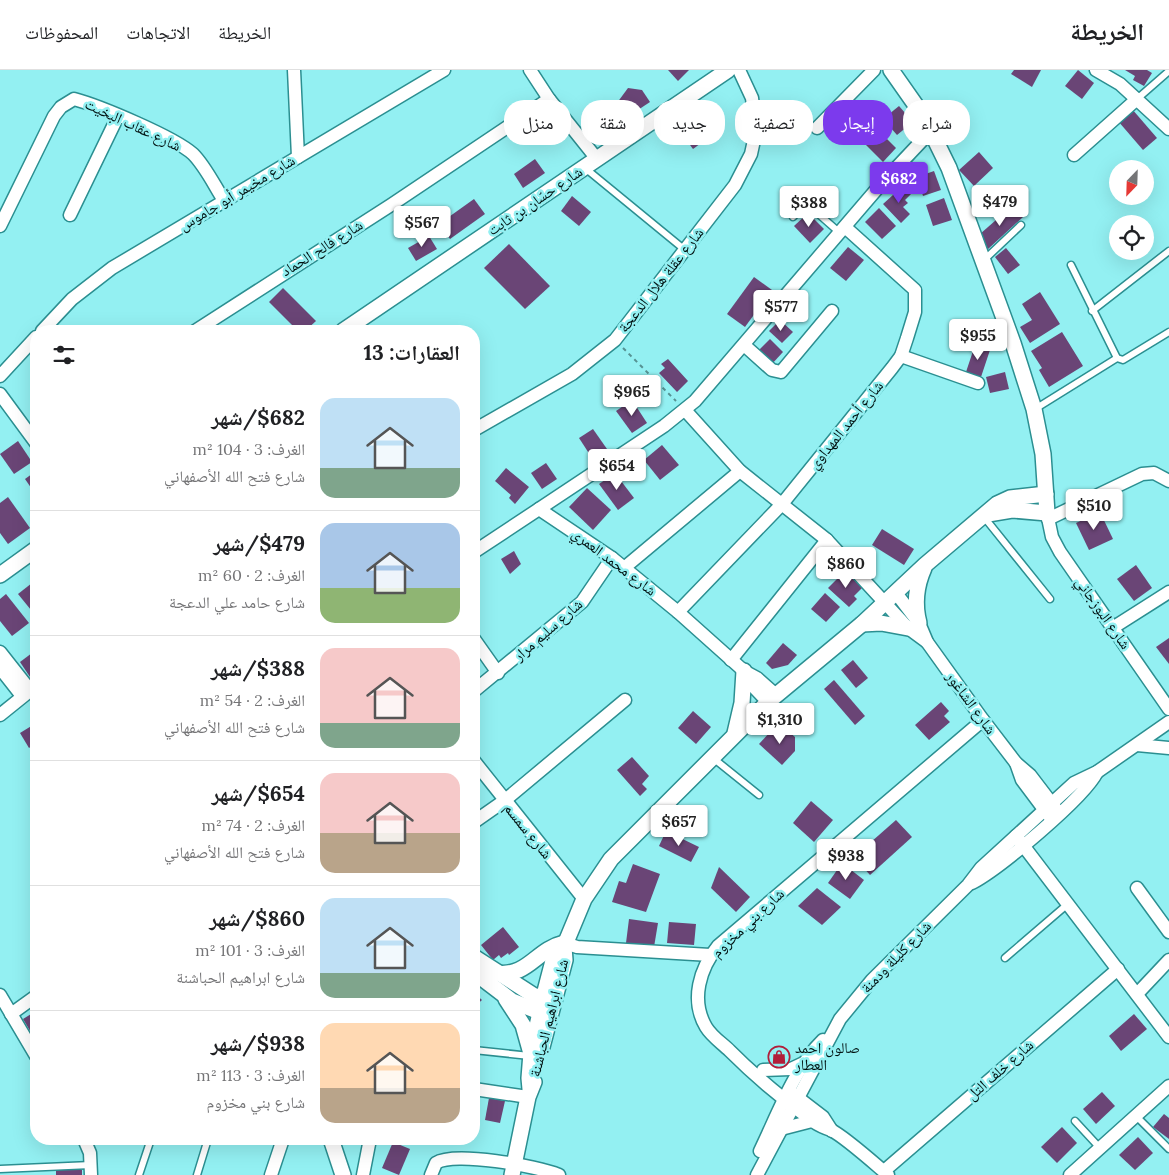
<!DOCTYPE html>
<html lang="ar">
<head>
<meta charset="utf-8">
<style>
  body { margin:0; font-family:Lora,"Noto Naskh Arabic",serif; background:#f6f6f6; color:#202124; direction:rtl; height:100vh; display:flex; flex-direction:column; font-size:19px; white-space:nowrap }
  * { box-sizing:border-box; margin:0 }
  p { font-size:16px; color:#757577 }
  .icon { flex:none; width:28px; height:28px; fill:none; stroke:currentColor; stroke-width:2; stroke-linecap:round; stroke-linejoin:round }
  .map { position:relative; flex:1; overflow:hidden; direction:ltr }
  .panel { position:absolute; left:30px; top:255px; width:450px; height:820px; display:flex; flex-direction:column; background:#fff; border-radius:20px; box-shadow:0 5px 20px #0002; direction:rtl }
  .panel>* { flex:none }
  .hud { position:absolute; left:495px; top:30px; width:475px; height:45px; direction:rtl; display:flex; gap:10px }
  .needle { width:32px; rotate:203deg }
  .buttons { position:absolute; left:1109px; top:90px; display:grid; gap:10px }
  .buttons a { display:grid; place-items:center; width:45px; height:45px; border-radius:50%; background:#fff; box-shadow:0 5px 20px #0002; font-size:25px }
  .price { position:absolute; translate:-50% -42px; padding:0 11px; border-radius:5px; background:#fff; color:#222; font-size:16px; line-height:32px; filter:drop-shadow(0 1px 2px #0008) }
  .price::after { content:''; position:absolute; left:50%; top:30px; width:15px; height:11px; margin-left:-8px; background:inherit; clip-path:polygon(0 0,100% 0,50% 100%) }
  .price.selected { background:#7c3aed; color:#fff }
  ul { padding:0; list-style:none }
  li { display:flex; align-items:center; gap:15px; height:125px; padding:0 20px }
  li+li { border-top:1px solid #e0e0e0 }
  li span { display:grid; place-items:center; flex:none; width:140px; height:100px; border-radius:15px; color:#555 }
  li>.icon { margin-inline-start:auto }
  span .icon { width:60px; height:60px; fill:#fffc; stroke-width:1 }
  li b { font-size:21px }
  h2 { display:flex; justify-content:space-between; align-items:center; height:60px; padding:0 20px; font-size:21px }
  .pill { padding:0 18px; border-radius:20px; background:#fff; box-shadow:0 5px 20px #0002; font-size:18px; line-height:45px }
  .pill.selected { background:#7c3aed; color:#fff }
  header { display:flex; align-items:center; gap:30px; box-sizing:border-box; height:70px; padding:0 25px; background:#fff; border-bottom:1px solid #e0e0e0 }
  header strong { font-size:24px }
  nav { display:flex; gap:28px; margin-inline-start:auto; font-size:18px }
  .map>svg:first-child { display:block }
  .building { fill:#6a4576 }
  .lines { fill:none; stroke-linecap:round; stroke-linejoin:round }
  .service-casing { stroke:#2b8f91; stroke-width:9 }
  .minor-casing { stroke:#2b8f91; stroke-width:15 }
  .tertiary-casing { stroke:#2b8f91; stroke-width:18 }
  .path { stroke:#569293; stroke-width:2; stroke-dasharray:4 4; stroke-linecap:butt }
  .service { stroke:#fff; stroke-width:6 }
  .minor { stroke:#fff; stroke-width:12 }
  .tertiary { stroke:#fff; stroke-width:15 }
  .labels { text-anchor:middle; stroke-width:5; stroke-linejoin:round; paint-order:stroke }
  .street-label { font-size:15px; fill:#001010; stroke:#93f0f2 }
  .poi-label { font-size:15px; fill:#001010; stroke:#93f0f2; text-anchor:start }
</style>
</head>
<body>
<header>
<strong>الخريطة</strong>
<nav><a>الخريطة</a><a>الاتجاهات</a><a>المحفوظات</a></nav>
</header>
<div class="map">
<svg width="1169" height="1105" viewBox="0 0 1169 1105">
  <rect width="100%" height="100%" fill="#93f0f2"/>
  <!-- building -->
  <g class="building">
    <polygon points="668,0 689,0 678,11"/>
    <polygon points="1014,0 1041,0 1032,17 1011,4"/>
    <polygon points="1078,0 1094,13 1082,29 1065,16"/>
    <polygon points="1125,0 1147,0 1152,3 1144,16 1133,10 1135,6"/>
    <polygon points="628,18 642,20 650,32 600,65 597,60"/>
    <polygon points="899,36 913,52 897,65 883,49"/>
    <polygon points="1132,39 1157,68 1143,80 1118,51"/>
    <polygon points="694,49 708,68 693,79 679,60"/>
    <polygon points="877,59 896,78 883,92 864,73"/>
    <polygon points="979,82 993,98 974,116 959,100"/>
    <polygon points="535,89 545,103 523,118 514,104"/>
    <polygon points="934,101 941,120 923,126 917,107"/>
    <polygon points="903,116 911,124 905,130 908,133 903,137 910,144 901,153 883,134"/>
    <polygon points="572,126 591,142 579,156 561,141"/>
    <polygon points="944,128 952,150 933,156 926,135"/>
    <polygon points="474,129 485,144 450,169 439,154"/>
    <polygon points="1012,136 1023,147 987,180 980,164"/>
    <polygon points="879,138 896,156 882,169 865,152"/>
    <polygon points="808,143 824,159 810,173 794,156"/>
    <polygon points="429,166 437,179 416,191 408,178"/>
    <polygon points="509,174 550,216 525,239 484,198"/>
    <polygon points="848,177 864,190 846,211 830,198"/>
    <polygon points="1006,178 1020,195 1008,204 995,187"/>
    <polygon points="754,207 772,220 745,257 727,244"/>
    <polygon points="283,218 316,251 305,261 298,261 269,232"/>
    <polygon points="1040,222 1060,254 1030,273 1020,257 1032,250 1022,234"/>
    <polygon points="780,250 793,262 782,273 769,261"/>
    <polygon points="1062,262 1083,296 1049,317 1039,300 1042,298 1031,281"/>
    <polygon points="770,269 783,282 771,295 757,282"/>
    <polygon points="976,272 991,277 980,310 965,305"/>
    <polygon points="668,289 688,311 677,322 659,303 665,298 661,294"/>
    <polygon points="1005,302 1009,319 990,323 986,307"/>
    <polygon points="632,330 647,353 632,363 616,341"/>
    <polygon points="593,359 607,379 592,388 579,368"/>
    <polygon points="18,371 32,392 14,404 0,384"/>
    <polygon points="662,375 679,395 660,410 644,390"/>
    <polygon points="546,393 557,409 542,419 531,403"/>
    <polygon points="506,398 529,417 515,434 509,428 511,425 495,411"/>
    <polygon points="36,401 36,425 25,409"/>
    <polygon points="615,403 634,428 618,440 599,414"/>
    <polygon points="587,418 611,440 593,460 569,437"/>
    <polygon points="8,427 30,458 8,474 0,463 0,433"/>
    <polygon points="1100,442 1113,469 1089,480 1076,453"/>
    <polygon points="882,459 914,479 904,495 872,475"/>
    <polygon points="514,481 521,494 510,504 501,489"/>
    <polygon points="1136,495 1152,518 1134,531 1117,509"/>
    <polygon points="845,501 862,518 854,526 857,529 849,537 828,518"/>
    <polygon points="32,513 36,518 36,536 31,540 18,524"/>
    <polygon points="825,523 840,537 826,552 811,539"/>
    <polygon points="6,524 29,553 12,566 0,551 0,529"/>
    <polygon points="1169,568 1169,594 1156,577"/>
    <polygon points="783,573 797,585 788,595 772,599 766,593"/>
    <polygon points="36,580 36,607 32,610 20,592"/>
    <polygon points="853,590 868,608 856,618 841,600"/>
    <polygon points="834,610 865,646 855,655 824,619"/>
    <polygon points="941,632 949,641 944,646 950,652 929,670 915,655"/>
    <polygon points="693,641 711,657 696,674 678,658"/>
    <polygon points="33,655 36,661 36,673 29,678 20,663"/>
    <polygon points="771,661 788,661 795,667 795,681 782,695 759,674"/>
    <polygon points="632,687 649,706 642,714 647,719 640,726 617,700"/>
    <polygon points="811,731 833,750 814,772 793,753"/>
    <polygon points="896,750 912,767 870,805 854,787"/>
    <polygon points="666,761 699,777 691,792 659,776"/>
    <polygon points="842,793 864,810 850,829 828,813"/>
    <polygon points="633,794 660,804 646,842 612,832 619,811 626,813"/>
    <polygon points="719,797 750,827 736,842 711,818"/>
    <polygon points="817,818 841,837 822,855 798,836"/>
    <polygon points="629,849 658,853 654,877 626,873"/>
    <polygon points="669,852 696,854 694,875 667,873"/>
    <polygon points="503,857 519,877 509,885 508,883 501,888 499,885 493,890 481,875"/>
    <polygon points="474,923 482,930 474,937"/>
    <polygon points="36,941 36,971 23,949"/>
    <polygon points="1134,944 1147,959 1121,981 1109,966"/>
    <polygon points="1102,1022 1115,1036 1096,1054 1083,1039"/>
    <polygon points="489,1028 505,1031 500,1053 485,1050"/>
    <polygon points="1164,1044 1169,1048 1169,1069 1153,1057"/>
    <polygon points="1062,1057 1077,1073 1057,1093 1041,1077"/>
    <polygon points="1138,1067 1153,1083 1135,1100 1119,1085"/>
    <polygon points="393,1072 410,1079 399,1105 382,1098"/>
    <rect x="56" y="1100" width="26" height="5"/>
  </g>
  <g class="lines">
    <!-- service casing -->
    <g class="service-casing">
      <g id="service">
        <polyline points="1137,29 1169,1"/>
        <polyline points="585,98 685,180"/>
        <polyline points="793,147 806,133 840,163"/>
        <polyline points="984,190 1021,155"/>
        <polyline points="1071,195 1117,288 1123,290 1169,262"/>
        <polyline points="1092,241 1169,181"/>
        <polyline points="1035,339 1117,288"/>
        <polyline points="984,447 1050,529"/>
        <polyline points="713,688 759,725"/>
        <polyline points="1005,888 1069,833"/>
        <polyline points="474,980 530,986"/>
        <polyline points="1136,1046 1169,1079"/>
        <polyline points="1075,1051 1099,1077"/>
        <polyline points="0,1099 91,1095"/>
        <polyline points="139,1105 151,1069"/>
        <polyline points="197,1105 208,1069"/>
      </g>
    </g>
    <!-- minor casing -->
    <g class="minor-casing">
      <g id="minor">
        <polyline points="294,0 298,87"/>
        <polyline points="530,0 549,29 597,89"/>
        <polyline points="1096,0 1120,14 1169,59"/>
        <polyline points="817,58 874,0"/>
        <polyline points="1074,85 1137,29"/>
        <polyline points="70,145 118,46"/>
        <path d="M0 156 54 46 61 37 74 29C100 36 174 67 193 84 206 97 215 117 225 132"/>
        <polyline points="42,261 72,229 112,198 444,0"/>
        <polyline points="195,261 391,135 549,29"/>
        <polyline points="744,275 772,300 781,302 832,241"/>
        <polyline points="901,286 978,313"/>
        <polyline points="0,306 36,267"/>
        <polyline points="0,324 36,373"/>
        <polyline points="685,340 740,401 827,470 908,558 927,572"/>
        <polyline points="474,360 572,304 615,270 735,115 751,84 756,61 752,28 739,0"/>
        <polyline points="539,439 664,356 695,331 882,113 931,61"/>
        <polyline points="1047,443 1052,467 1060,482 1169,639"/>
        <polyline points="1048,449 1142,404 1154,403 1169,411"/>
        <polyline points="474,482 539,439 612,488 678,542 744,601 757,608 776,625"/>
        <polyline points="624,498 740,401"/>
        <polyline points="896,523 919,553 927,572 983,650 1016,693 1030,705 1059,743"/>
        <polyline points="678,542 782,434 892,298 901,286 907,268 915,242 915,220 845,157"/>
        <polyline points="1114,557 1169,522"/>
        <polyline points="474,569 498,603"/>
        <polyline points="0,582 30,620"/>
        <polyline points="731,590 827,470"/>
        <polyline points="0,598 22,626"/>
        <polyline points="744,601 749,612 768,632"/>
        <polyline points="474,621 582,532 612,488"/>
        <polyline points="0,645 36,616"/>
        <polyline points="1137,675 1169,678"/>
        <polyline points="474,691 584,829"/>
        <polyline points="1016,693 1022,710 1049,746"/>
        <polyline points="474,752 504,731 625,630"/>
        <polyline points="1016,766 1169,967"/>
        <path d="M972 813C1000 798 1084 728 1097 702"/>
        <polyline points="1137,818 1169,862"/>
        <polyline points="565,873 577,877 710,885"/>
        <polyline points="1137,924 1169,890"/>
        <polyline points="0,925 36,986"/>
        <polyline points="11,944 36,926"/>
        <polyline points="763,1000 791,999 808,991"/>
        <polyline points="474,1019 528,1027"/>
        <polyline points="793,1024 823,1047 832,1061"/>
        <polyline points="781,1059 812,1051"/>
        <polyline points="84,1069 90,1083 91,1105"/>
        <path d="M760 1081C777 1046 795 997 823 970"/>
        <polyline points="884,1101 1118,899"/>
        <polyline points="271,1105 283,1069"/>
        <polyline points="363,1105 370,1069"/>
        <path d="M431 1105 436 1093C454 1081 537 1096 559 1105"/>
        <polyline points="757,1105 840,949 872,910 968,815 981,798 1074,713 1097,702 1169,652"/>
        <path d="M888 1105C875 1094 845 1067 831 1060 825 1058 820 1056 814 1052 785 1031 756 1007 730 981 722 973 712 967 706 957 690 930 700 898 718 876L983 650"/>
        <polyline points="1070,1105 1169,1016"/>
      </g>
    </g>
    <!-- tertiary casing -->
    <g class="tertiary-casing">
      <g id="tertiary">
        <polyline points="891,0 924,47 949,98 1013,273 1034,339 1043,384 1047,443 1012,440 988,444"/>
        <polyline points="343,261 728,0"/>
        <polyline points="0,505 36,479"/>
        <path d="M919 553C914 534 916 516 924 498"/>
        <polyline points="862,554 881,553 908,558"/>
        <polyline points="735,663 742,633 744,601"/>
        <polyline points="474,887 533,925 552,932"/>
        <polyline points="474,902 512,931 547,945"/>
        <path d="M496 903C529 907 535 880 564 873"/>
        <polyline points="506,929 523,955 530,980"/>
        <polyline points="542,977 565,890 564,877"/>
        <polyline points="530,1019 529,1008 531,983 543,929 554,887 564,877 584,829 611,789 768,632 862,554 925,495 997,434 1010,428 1046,424"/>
        <polyline points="331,1069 343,1105"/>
        <polyline points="512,1105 528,1027 534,1012"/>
      </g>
    </g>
    <!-- path -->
    <polyline class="path" points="623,278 676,331"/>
    <!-- service -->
    <use href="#service" class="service"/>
    <!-- minor -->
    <use href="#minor" class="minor"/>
    <!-- tertiary -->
    <use href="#tertiary" class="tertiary"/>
  </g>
  <!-- icons -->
  <defs>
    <g id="shop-ring" transform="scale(1.125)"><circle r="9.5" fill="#93f0f2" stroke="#b11e3a" stroke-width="1.5"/><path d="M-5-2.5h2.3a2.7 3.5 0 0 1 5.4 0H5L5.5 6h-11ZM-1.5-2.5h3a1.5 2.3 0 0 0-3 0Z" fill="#b11e3a"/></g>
  </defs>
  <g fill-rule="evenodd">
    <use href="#shop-ring" x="779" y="987"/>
  </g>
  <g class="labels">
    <!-- street labels -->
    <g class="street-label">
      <text transform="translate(133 55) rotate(25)" y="5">شارع عقاب البخيت</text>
      <text transform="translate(237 123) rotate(-31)" y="5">شارع مخيمر أبو جاموس</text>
      <text transform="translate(535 131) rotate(-34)" y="5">شارع حسّان بن ثابت</text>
      <text transform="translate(322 178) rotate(-32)" y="5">شارع فالح الحماد</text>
      <text transform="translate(661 210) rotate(-52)" y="5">شارع عقلة هلال الدعجة</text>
      <text transform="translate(846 355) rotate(-51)" y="5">شارع أحمد المهداوي</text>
      <text transform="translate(614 492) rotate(37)" y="5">شارع محمد العمري</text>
      <text transform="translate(1103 543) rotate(55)" y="5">شارع البوزجاني</text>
      <text transform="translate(548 560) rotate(-41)" y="5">شارع سليم مرار</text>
      <text transform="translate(971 633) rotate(54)" y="5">شارع الشاغور</text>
      <text transform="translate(528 761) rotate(51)" y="5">شارع سمسم</text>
      <text transform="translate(748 853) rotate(-43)" y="5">شارع بني مخزوم</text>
      <text transform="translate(896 887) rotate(-46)" y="5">شارع كليلة ودمنة</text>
      <text transform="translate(549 948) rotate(-76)" y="5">شارع ابراهيم الحباشنة</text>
      <text transform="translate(1000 1000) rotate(-41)" y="5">شارع خلف التل</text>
    </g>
    <!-- poi labels -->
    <g class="poi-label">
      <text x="795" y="983">صالون احمد<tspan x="795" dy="17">العطار</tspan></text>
    </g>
  </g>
</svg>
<div class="buttons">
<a><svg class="needle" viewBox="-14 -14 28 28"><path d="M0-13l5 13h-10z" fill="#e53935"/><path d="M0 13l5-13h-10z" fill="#757577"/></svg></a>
<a><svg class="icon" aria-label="locate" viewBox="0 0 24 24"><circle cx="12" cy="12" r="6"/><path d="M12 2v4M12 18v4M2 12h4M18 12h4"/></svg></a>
</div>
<b class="price selected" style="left:899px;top:134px">$682</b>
<b class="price" style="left:1000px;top:157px">$479</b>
<b class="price" style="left:809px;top:158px">$388</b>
<b class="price" style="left:422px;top:178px">$567</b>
<b class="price" style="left:781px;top:262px">$577</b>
<b class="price" style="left:978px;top:291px">$955</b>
<b class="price" style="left:632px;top:347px">$965</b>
<b class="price" style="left:617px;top:421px">$654</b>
<b class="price" style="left:1094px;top:461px">$510</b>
<b class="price" style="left:846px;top:519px">$860</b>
<b class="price" style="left:780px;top:675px">$1,310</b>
<b class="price" style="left:679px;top:777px">$657</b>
<b class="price" style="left:846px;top:811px">$938</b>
<div class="hud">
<a class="pill">شراء</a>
<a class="pill selected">إيجار</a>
<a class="pill">تصفية</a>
<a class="pill">جديد</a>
<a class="pill">شقة</a>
<a class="pill">منزل</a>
</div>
<section class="panel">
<h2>العقارات: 13<svg class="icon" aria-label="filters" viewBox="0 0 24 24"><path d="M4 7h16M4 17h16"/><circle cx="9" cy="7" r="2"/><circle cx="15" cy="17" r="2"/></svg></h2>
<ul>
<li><span style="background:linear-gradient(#bfe0f5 70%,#7fa58c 0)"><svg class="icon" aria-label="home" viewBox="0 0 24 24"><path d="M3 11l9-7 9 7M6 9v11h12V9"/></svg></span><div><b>$682/شهر</b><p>الغرف: 3 · 104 m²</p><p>شارع فتح الله الأصفهاني</p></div></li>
<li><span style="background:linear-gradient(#a9c7e8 65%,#8fb573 0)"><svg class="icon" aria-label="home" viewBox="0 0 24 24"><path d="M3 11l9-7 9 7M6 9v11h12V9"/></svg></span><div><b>$479/شهر</b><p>الغرف: 2 · 60 m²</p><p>شارع حامد علي الدعجة</p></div></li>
<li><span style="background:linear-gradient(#f6c9c9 75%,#7fa58c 0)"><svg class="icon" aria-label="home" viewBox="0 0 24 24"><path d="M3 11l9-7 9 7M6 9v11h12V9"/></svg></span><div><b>$388/شهر</b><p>الغرف: 2 · 54 m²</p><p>شارع فتح الله الأصفهاني</p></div></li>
<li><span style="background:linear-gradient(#f6c9c9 60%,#b9a48a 0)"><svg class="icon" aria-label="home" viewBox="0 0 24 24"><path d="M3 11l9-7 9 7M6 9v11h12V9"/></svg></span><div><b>$654/شهر</b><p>الغرف: 2 · 74 m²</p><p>شارع فتح الله الأصفهاني</p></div></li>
<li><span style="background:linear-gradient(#bfe0f5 75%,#7fa58c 0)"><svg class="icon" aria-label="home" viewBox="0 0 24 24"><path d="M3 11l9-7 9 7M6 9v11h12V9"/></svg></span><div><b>$860/شهر</b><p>الغرف: 3 · 101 m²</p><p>شارع ابراهيم الحباشنة</p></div></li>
<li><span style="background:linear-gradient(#ffd9b3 65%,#b9a48a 0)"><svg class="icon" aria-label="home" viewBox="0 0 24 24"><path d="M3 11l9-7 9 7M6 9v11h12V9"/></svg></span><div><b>$938/شهر</b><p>الغرف: 3 · 113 m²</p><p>شارع بني مخزوم</p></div></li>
</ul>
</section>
</div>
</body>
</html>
